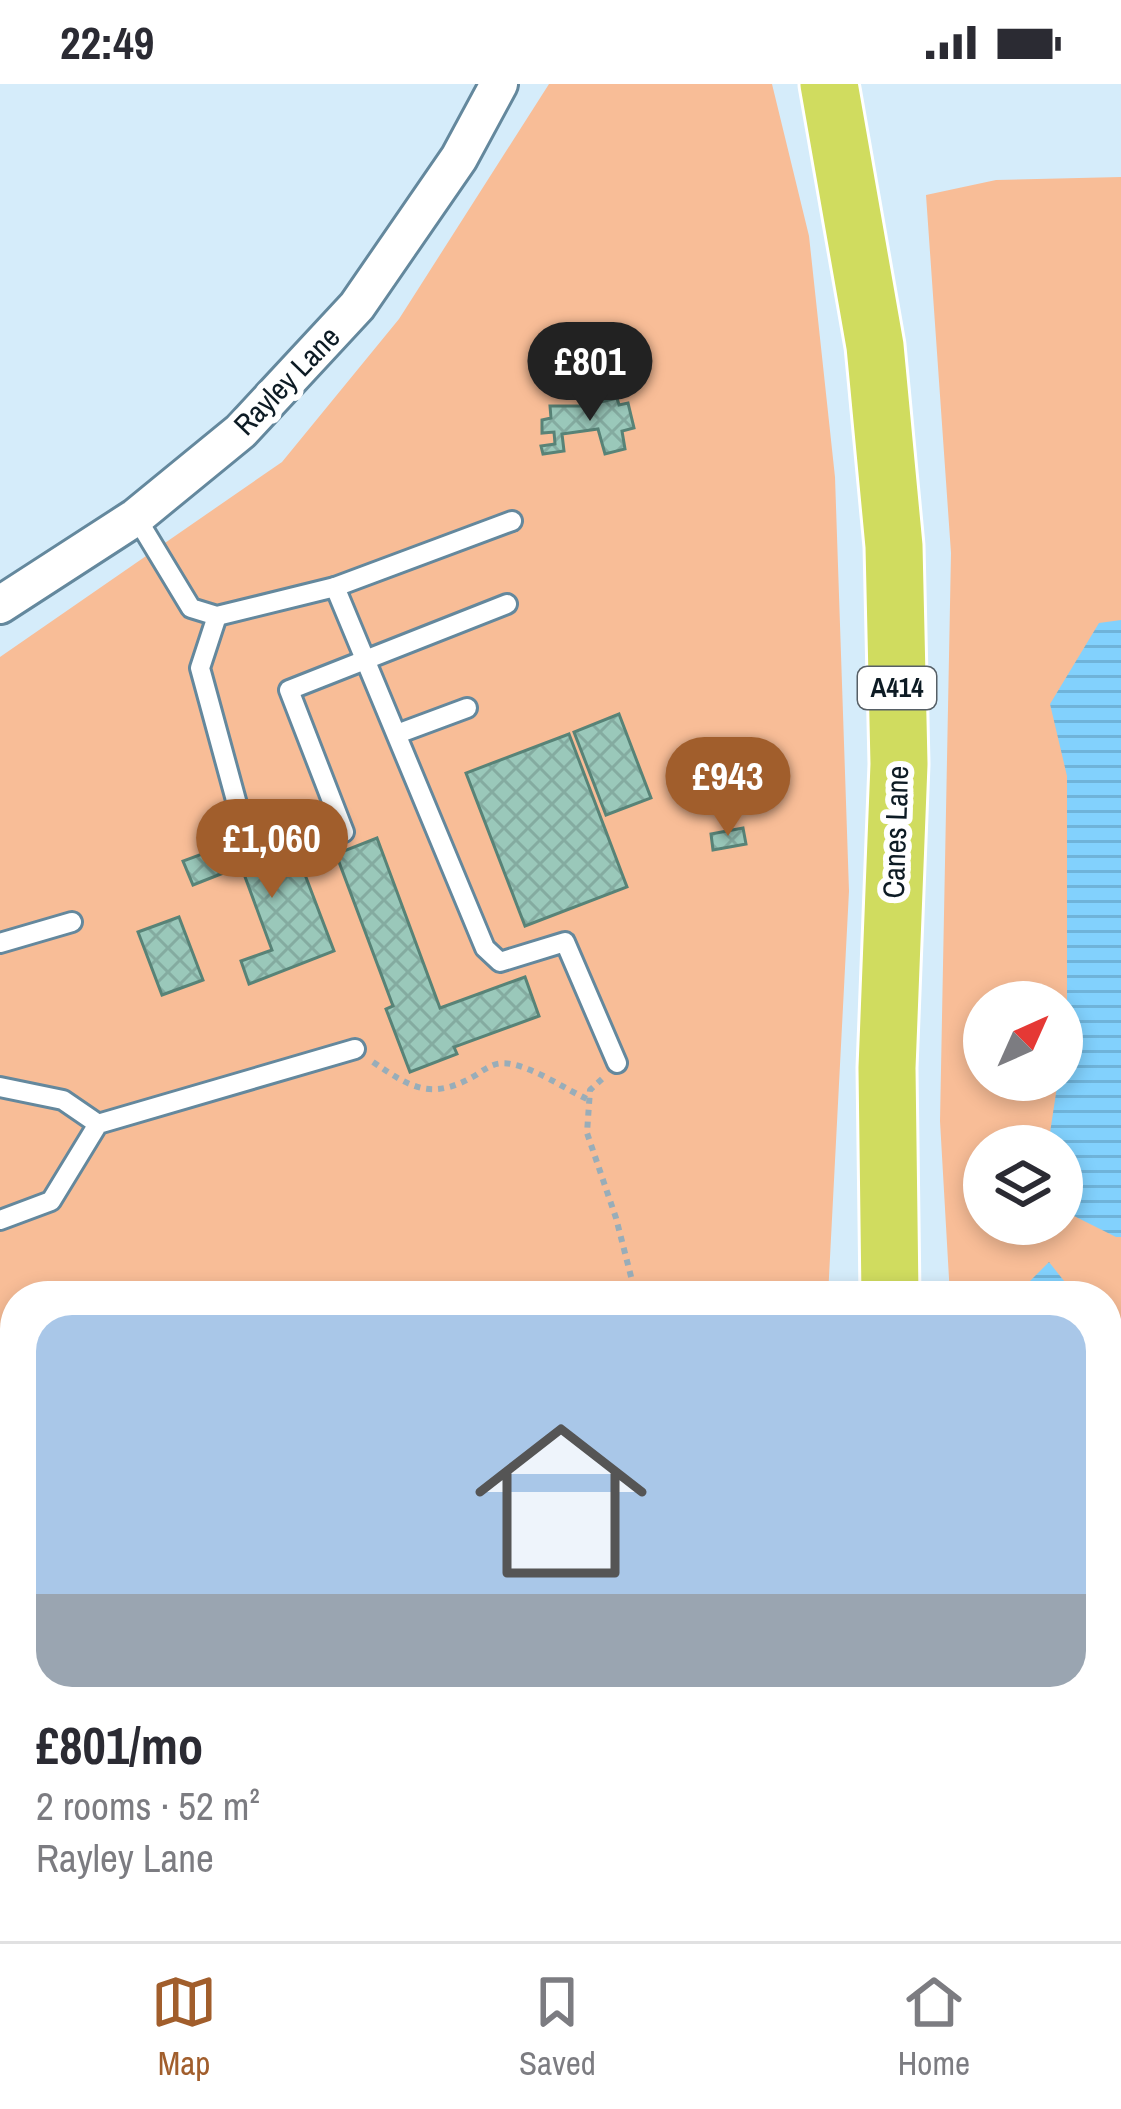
<!DOCTYPE html>
<html lang="en">
<head>
<meta charset="utf-8">
<style>
  body { margin:0; font-family:"Archivo Narrow",sans-serif; background:#f7f7f7; color:#2b2b33; height:100vh; display:flex; flex-direction:column; font-size:45px; white-space:nowrap }
  * { box-sizing:border-box; margin:0 }
  p { font-size:39px; color:#7c7c81 }
  .icon { flex:none; width:66px; height:66px; fill:none; stroke:currentColor; stroke-width:2; stroke-linecap:round; stroke-linejoin:round }
  .map { position:relative; flex:1; overflow:hidden }
  .sheet { position:absolute; left:0px; top:1197px; width:1122px; height:660px; display:flex; flex-direction:column; background:#fff; border-radius:48px 48px 0 0; box-shadow:0 6px 18px #0003 }
  .sheet>* { flex:none }
  .needle { width:78px; rotate:45deg }
  .controls { position:absolute; left:963px; top:897px; display:grid; gap:24px }
  .controls a { display:grid; place-items:center; width:120px; height:120px; border-radius:50%; background:#fff; box-shadow:0 6px 18px #0003; font-size:60px }
  .price { position:absolute; translate:-50% -102px; padding:0 27px; border-radius:42px; background:#a15e2c; color:#fff; font-size:39px; line-height:78px; filter:drop-shadow(0 3px 6px #0008) }
  .price::after { content:''; position:absolute; left:50%; top:72px; width:36px; height:27px; margin-left:-18px; background:inherit; clip-path:polygon(0 0,100% 0,50% 100%) }
  .price.on { background:#222; color:#fff }
  ul { padding:0; list-style:none }
  li { display:grid; align-content:center; gap:24px; height:636px; padding:0 36px }
  li span { display:grid; place-items:center; height:372px; border-radius:36px; color:#555 }
  li>.icon { margin-inline-start:auto }
  span .icon { width:216px; height:216px; fill:#fffc; stroke-width:1 }
  li b { font-size:51px }
  .status { display:flex; justify-content:space-between; align-items:center; height:84px; padding:0 60px; background:#fff; direction:ltr }
  .status svg { height:33px; fill:currentColor }
  .tabs { display:flex; justify-content:space-around; align-items:center; height:168px; border-top:3px solid #e1e1e2; background:#fff; font-size:33px; color:#7c7c81 }
  .tabs a { display:grid; justify-items:center; gap:6px }
  .tabs .on { color:#a15e2c }
  .map>svg:first-child { display:block }
  .grass { fill:#f8bd97; fill-rule:evenodd }
  .water { fill:url(#water-rules) }
  .lines { fill:none; stroke-linecap:round; stroke-linejoin:round }
  .stream { stroke:#82d1fd; stroke-width:9 }
  .building { fill:url(#building-cross-hatch); stroke:#588377; stroke-width:3 }
  .service-casing { stroke:#64889d; stroke-width:24 }
  .minor-casing { stroke:#64889d; stroke-width:42 }
  .trunk-casing { stroke:#fff; stroke-width:63 }
  .path { stroke:#98adb9; stroke-width:6; stroke-dasharray:6 6; stroke-linecap:butt }
  .service { stroke:#fff; stroke-width:18 }
  .minor { stroke:#fff; stroke-width:36 }
  .trunk { stroke:#d0dc5f; stroke-width:57 }
  .labels { text-anchor:middle; stroke-width:12; stroke-linejoin:round; paint-order:stroke }
  .shield { fill:#fff; stroke:#565f66; stroke-width:3 }
  .shield-label { font-size:27px; font-weight:bold; fill:#0d1b24 }
  .street-label { font-size:30px; fill:#0d1b24; stroke:#fff }
</style>
</head>
<body>
<div class="status"><b>22:49</b><svg viewBox="0 0 49 12"><path d="M0 12V9h3v3zM5 12V6h3v6zM10 12V3h3v9zM15 12V0h3v12zM26 1h20v11H26zM47 4h2v5h-2z"/></svg></div>
<div class="map">
<svg width="1121" height="1857" viewBox="0 0 1121 1857">
  <defs>
    <pattern id="water-rules" width="6" height="5" patternUnits="userSpaceOnUse" patternTransform="scale(3)"><rect width="6" height="5" fill="#82d1fd"/><path d="M0 2.5h6" fill="none" stroke="#6fb3d9"/></pattern>
    <pattern id="building-cross-hatch" width="8" height="8" patternUnits="userSpaceOnUse" patternTransform="scale(3)"><rect width="8" height="8" fill="#9ac8ba"/><path d="M0 0l8 8M0 8l8-8" fill="none" stroke="#84aba0"/></pattern>
  </defs>
  <rect width="100%" height="100%" fill="#d5ecfa"/>
  <!-- grass -->
  <g class="grass">
    <polygon points="549,0 772,0 809,152 835,393 849,807 828,1212 15,1212 15,1842 804,1842 804,1857 0,1857 0,573 282,378 399,235"/>
    <path d="M1121 93V1857H979L978 1842H1107V1212H950L940 1037 951 469 926 111 996 96ZM984 918H1062V996H984ZM984 1062H1062V1140H984Z"/>
  </g>
  <!-- water -->
  <g class="water">
    <polygon points="1121,536 1121,1153 1116,1153 1062,1126 1062,1062 1048,1062 1058,996 1062,996 1067,938 1067,692 1050,620 1099,539"/>
    <polygon points="1049,1178 1076,1212 1015,1212"/>
  </g>
  <g class="lines">
    <!-- stream -->
    <g class="stream">
      <polyline points="1107,1602 1121,1600"/>
      <polyline points="557,1857 571,1842"/>
    </g>
  </g>
  <!-- building -->
  <g class="building">
    <polygon points="617,314 619,321 628,319 634,344 622,347 625,365 605,370 598,345 562,350 564,367 543,370 541,362 555,360 554,348 542,349 542,336 551,334 550,322 584,322"/>
    <polygon points="619,630 651,714 606,731 574,648"/>
    <polygon points="569,650 627,803 525,842 466,689"/>
    <polygon points="743,744 746,760 713,766 711,750"/>
    <polygon points="288,746 334,867 249,900 241,877 272,866 241,782 193,801 183,777 232,759 234,766"/>
    <polygon points="377,754 440,924 525,893 539,932 454,963 457,970 410,988 386,925 393,922 336,770"/>
    <polygon points="179,833 203,896 162,911 138,848"/>
  </g>
  <g class="lines">
    <!-- service casing -->
    <g class="service-casing">
      <g id="service">
        <polyline points="136,433 191,524 217,532 335,503 485,864 500,878 565,858 617,979"/>
        <polyline points="335,503 512,437"/>
        <polyline points="217,532 200,584 237,720"/>
        <polyline points="397,650 467,624"/>
        <polyline points="344,748 289,606 507,520"/>
        <polyline points="0,859 72,838"/>
        <polyline points="0,1003 63,1016 98,1040"/>
        <polyline points="0,1136 51,1117 98,1040 355,965"/>
        <polyline points="690,1857 702,1842"/>
        <polyline points="1006,1857 1008,1842"/>
      </g>
    </g>
    <!-- minor casing -->
    <g class="minor-casing">
      <polyline id="minor" points="0,521 136,433 241,347 357,222 459,74 499,0"/>
    </g>
    <!-- trunk casing -->
    <g class="trunk-casing">
      <g id="trunk">
        <polyline points="829,0 875,262 894,462 899,680 887,984 890,1212"/>
        <polyline points="892,1857 892,1842"/>
      </g>
    </g>
    <!-- path -->
    <g class="path">
      <path d="M373 978C411 1004 432 1017 476 991 488 983 496 977 511 980 537 985 565 1005 589 1016"/>
      <polyline points="602,995 590,1006 587,1049 616,1134 636,1212"/>
      <polyline points="1107,1650 1121,1638"/>
      <polyline points="231,1857 265,1842"/>
      <polyline points="448,1857 483,1842"/>
    </g>
    <!-- service -->
    <use href="#service" class="service"/>
    <!-- minor -->
    <use href="#minor" class="minor"/>
    <!-- trunk -->
    <use href="#trunk" class="trunk"/>
  </g>
  <g class="labels">
    <!-- shield labels -->
    <rect class="shield" x="858" y="583" width="78" height="42" rx="9"/>
    <g class="shield-label">
      <text x="897" y="613">A414</text>
    </g>
    <!-- street labels -->
    <g class="street-label">
      <text transform="translate(287 297) rotate(-46)" y="10">Rayley Lane</text>
      <text transform="translate(896 748) rotate(-88)" y="10">Canes Lane</text>
    </g>
  </g>
</svg>
<div class="controls">
<a><svg class="needle" viewBox="-14 -14 28 28"><path d="M0-13l5 13h-10z" fill="#e53935"/><path d="M0 13l5-13h-10z" fill="#7c7c81"/></svg></a>
<a><svg class="icon" aria-label="layers" viewBox="0 0 24 24"><path d="M12 4l9 5-9 5-9-5zM3 14l9 5 9-5"/></svg></a>
</div>
<b class="price on" style="left:590px;top:340px">£801</b>
<b class="price" style="left:728px;top:755px">£943</b>
<b class="price" style="left:272px;top:817px">£1,060</b>
<section class="sheet">
<ul>
<li><span style="background:linear-gradient(#a9c7e8 75%,#9aa5b1 0)"><svg class="icon" aria-label="home" viewBox="0 0 24 24"><path d="M3 11l9-7 9 7M6 9v11h12V9"/></svg></span><div><b>£801/mo</b><p>2 rooms · 52 m²</p><p>Rayley Lane</p></div></li>
</ul>
</section>
</div>
<nav class="tabs">
<a class="on"><svg class="icon" aria-label="map" viewBox="0 0 24 24"><path d="M3 6l6-2 6 2 6-2v14l-6 2-6-2-6 2zM9 4v14M15 6v14"/></svg>Map</a>
<a><svg class="icon" aria-label="saved" viewBox="0 0 24 24"><path d="M7 4h10v16l-5-4-5 4z"/></svg>Saved</a>
<a><svg class="icon" aria-label="home" viewBox="0 0 24 24"><path d="M3 11l9-7 9 7M6 9v11h12V9"/></svg>Home</a>
</nav>
</body>
</html>
